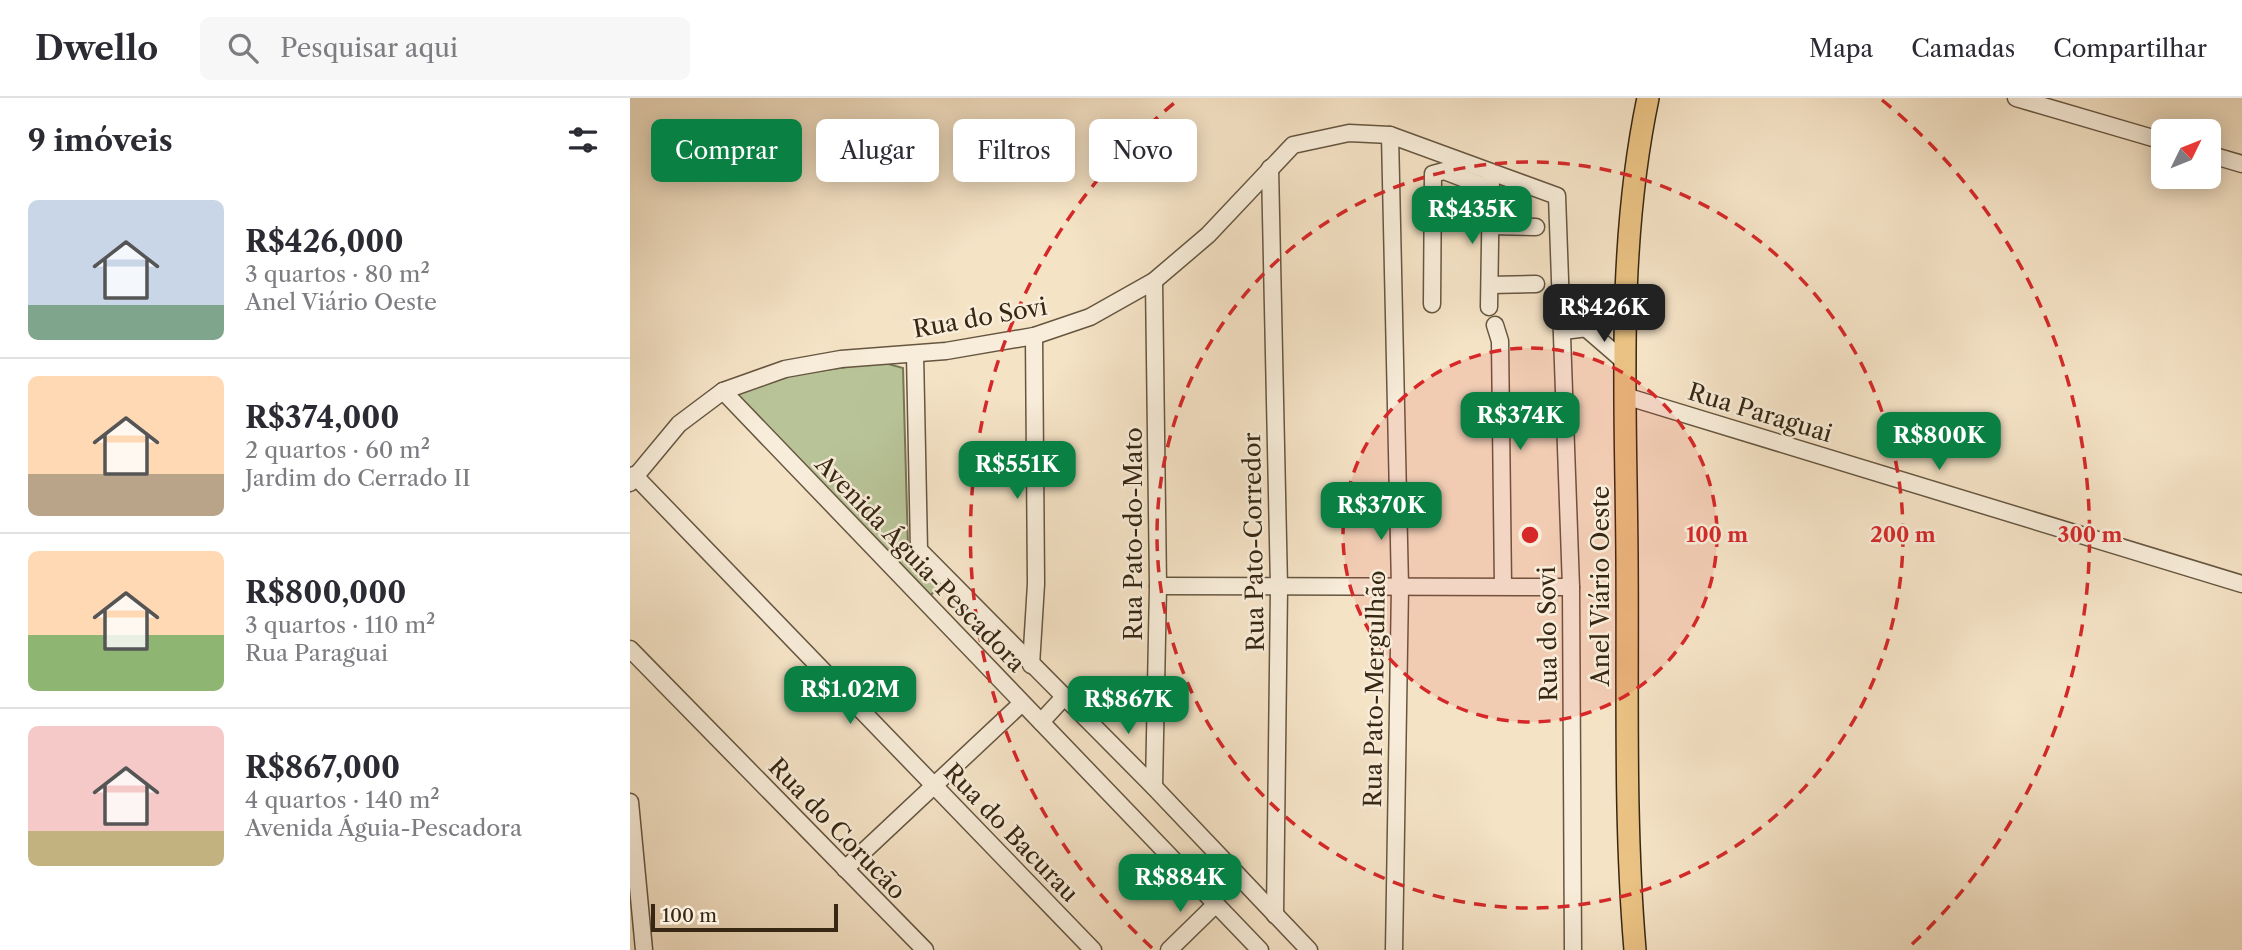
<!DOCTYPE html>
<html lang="pt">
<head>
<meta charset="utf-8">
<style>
  body { margin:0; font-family:"Libre Caslon Text",serif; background:#f7f7f7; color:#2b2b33; height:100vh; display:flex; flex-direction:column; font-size:26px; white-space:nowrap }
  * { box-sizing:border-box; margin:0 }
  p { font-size:23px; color:#7c7c81 }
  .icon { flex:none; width:38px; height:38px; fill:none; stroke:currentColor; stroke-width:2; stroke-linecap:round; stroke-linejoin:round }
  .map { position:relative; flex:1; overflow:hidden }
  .sheet { display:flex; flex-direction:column; background:#fff; width:630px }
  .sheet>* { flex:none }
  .banner { position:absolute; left:21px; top:21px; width:665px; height:63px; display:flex; gap:14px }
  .needle { width:46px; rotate:47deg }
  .buttons { position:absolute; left:1521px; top:21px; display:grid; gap:14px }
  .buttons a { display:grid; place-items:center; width:70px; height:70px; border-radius:10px; background:#fff; box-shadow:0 4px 18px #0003; font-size:35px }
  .scale { position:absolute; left:21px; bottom:18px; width:187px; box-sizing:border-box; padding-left:7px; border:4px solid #372713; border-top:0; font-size:19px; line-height:24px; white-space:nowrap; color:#372713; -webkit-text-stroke:5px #f8edda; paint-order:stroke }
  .price { position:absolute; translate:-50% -60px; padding:0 16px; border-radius:14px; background:#0b8043; color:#fff; font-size:23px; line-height:46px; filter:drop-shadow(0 2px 4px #0008) }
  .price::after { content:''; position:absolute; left:50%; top:42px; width:21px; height:16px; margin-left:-10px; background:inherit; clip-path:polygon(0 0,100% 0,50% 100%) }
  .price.active { background:#222; color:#fff }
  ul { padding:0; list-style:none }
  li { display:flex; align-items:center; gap:21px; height:175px; padding:0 28px }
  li+li { border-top:2px solid #e1e1e2 }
  li span { display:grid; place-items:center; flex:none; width:196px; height:140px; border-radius:10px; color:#555 }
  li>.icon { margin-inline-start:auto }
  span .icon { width:84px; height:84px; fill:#fffc; stroke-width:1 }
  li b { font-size:30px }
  h2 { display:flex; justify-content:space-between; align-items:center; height:84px; padding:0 28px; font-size:30px }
  .chip { padding:0 24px; border-radius:10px; background:#fff; box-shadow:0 4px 18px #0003; font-size:24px; line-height:63px }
  .chip.active { background:#0b8043; color:#fff }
  header { display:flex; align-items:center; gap:42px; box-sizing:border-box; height:98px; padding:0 35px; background:#fff; border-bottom:2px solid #e1e1e2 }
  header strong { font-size:33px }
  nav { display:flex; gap:38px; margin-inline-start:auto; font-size:24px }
  .search { width:490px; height:63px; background:#f7f7f7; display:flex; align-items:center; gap:18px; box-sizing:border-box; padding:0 24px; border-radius:10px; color:#7c7c81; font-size:26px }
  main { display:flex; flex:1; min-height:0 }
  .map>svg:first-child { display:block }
  .green { fill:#b8c498; stroke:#787656; stroke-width:2 }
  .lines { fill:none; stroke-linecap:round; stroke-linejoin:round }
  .minor-casing { stroke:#665640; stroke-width:19 }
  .major-casing { stroke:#372713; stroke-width:24 }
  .minor { stroke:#f8edda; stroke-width:16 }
  .major { stroke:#eac283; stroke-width:21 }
  .ring { fill:none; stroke:#d62828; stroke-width:3.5; stroke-dasharray:12 9 }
  .labels { text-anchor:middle; stroke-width:5; stroke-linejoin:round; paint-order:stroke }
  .street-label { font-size:24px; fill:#372713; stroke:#f8edda }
  .centre { fill:#d62828; stroke:#f8edda; stroke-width:3.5 }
  .ring-label { font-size:21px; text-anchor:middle; font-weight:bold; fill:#d62828; stroke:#f8edda; stroke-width:5; stroke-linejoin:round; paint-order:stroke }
</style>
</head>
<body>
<header>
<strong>Dwello</strong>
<div class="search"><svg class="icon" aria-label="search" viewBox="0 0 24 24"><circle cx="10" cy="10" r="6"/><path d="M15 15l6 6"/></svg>Pesquisar aqui</div>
<nav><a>Mapa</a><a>Camadas</a><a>Compartilhar</a></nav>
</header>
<main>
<section class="sheet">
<h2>9 imóveis<svg class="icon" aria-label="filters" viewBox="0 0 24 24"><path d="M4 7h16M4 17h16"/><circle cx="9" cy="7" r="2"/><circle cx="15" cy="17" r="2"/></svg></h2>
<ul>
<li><span style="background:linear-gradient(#c9d6e8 75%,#7fa58c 0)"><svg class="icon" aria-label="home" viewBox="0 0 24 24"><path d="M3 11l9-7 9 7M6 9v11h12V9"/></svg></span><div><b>R$426,000</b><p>3 quartos · 80 m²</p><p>Anel Viário Oeste</p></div></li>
<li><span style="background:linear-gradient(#ffd9b3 70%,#b9a48a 0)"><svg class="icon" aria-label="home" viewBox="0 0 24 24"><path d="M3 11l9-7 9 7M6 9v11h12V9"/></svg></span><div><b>R$374,000</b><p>2 quartos · 60 m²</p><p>Jardim do Cerrado II</p></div></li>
<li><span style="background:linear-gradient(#ffd9b3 60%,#8fb573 0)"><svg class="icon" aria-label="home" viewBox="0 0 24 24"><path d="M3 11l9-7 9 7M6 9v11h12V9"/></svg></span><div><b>R$800,000</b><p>3 quartos · 110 m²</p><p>Rua Paraguai</p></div></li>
<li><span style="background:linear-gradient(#f6c9c9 75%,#c2b280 0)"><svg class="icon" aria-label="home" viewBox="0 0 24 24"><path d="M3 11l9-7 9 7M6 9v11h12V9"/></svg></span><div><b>R$867,000</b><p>4 quartos · 140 m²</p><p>Avenida Águia-Pescadora</p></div></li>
</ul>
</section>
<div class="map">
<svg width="1612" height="852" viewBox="0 0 1612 852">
  <rect width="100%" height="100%" fill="#f5e3c6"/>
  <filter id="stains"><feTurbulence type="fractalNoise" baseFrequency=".00286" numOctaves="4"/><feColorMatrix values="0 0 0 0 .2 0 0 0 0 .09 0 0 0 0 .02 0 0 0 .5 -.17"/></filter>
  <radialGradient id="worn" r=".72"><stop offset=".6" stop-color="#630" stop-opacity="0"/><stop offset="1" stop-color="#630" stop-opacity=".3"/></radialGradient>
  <!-- green -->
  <polygon class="green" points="251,264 273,270 278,449 311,486 300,498 104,295 155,278"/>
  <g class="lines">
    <!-- minor casing -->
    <g class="minor-casing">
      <g id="minor">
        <polyline points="1386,0 1533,43"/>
        <polyline points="760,37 770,489 764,852"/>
        <polyline points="1578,56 1612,66"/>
        <polyline points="640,70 649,489 645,817"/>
        <polyline points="860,128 906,129"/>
        <polyline points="860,187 906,186"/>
        <polyline points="802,206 803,76 814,73 861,91"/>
        <polyline points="859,209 861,82"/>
        <polyline points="865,227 870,243 873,488"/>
        <polyline points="958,232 995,264"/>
        <polyline points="933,233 966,229 995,206"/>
        <polyline points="285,256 289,452 524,689 679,852"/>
        <polyline points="93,293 630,852"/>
        <polyline points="995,298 1612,486"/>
        <polyline points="4,377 463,852"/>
        <polyline points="0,385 49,326 93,293 155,271 211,261 316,253 404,238 460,219 524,183 578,137 663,47 719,35 760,37 927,98 941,489 943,852"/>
        <polyline points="528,488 941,489"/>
        <polyline points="0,551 295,852"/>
        <polyline points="401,567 406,486 404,238"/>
        <polyline points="411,624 434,599"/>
        <polyline points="524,689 528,488 524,183"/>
        <polyline points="0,704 14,852"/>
        <polyline points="215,771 392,605"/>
        <polyline points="539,852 586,806"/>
      </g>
    </g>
    <!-- major casing -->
    <g class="major-casing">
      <path id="major" d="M1005 852C994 722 998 590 997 460 996 306 986 152 1018 0"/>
    </g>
    <!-- minor -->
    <use href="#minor" class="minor"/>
    <!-- major -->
    <use href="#major" class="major"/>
  </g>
  <!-- distance rings -->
  <circle cx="900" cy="437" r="187" fill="#d62828" fill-opacity=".12"/>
  <g class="ring">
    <circle cx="900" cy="437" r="187"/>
    <circle cx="900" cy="437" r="373"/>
    <path d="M522 850A560 560 0 0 1 548 2M1252 2A560 560 0 0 1 1278 850"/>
  </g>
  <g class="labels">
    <!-- street labels -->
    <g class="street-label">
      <text transform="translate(350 220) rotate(-10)" y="8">Rua do Sovi</text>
      <text transform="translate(1130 315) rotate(17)" y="8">Rua Paraguai</text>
      <text transform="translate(504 436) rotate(-90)" y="8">Rua Pato-do-Mato</text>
      <text transform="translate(624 444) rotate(-91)" y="8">Rua Pato-Corredor</text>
      <text transform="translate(290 466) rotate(46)" y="8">Avenida Águia-Pescadora</text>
      <text transform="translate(971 488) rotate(-90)" y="8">Anel Viário Oeste</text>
      <text transform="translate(918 536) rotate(-91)" y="8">Rua do Sovi</text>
      <text transform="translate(745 591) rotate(-89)" y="8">Rua Pato-Mergulhão</text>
      <text transform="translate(207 731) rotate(46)" y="8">Rua do Corucão</text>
      <text transform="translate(381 735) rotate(46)" y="8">Rua do Bacurau</text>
    </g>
  </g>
  <circle cx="900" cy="437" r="10" class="centre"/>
  <g class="ring-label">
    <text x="1087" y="444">100 m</text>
    <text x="1273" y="444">200 m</text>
    <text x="1460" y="444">300 m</text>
  </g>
  <rect width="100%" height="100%" filter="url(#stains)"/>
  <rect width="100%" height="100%" fill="url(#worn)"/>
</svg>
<div class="buttons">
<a><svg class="needle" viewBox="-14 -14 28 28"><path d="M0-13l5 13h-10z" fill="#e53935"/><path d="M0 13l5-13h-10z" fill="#7c7c81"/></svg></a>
</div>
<div class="scale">100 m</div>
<b class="price" style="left:842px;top:148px">R$435K</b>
<b class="price active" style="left:974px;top:246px">R$426K</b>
<b class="price" style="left:890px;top:354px">R$374K</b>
<b class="price" style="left:1309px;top:374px">R$800K</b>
<b class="price" style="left:387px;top:403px">R$551K</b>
<b class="price" style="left:751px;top:444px">R$370K</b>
<b class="price" style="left:220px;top:628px">R$1.02M</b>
<b class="price" style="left:498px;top:638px">R$867K</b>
<b class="price" style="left:550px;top:816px">R$884K</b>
<div class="banner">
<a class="chip active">Comprar</a>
<a class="chip">Alugar</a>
<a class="chip">Filtros</a>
<a class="chip">Novo</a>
</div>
</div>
</main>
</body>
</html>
